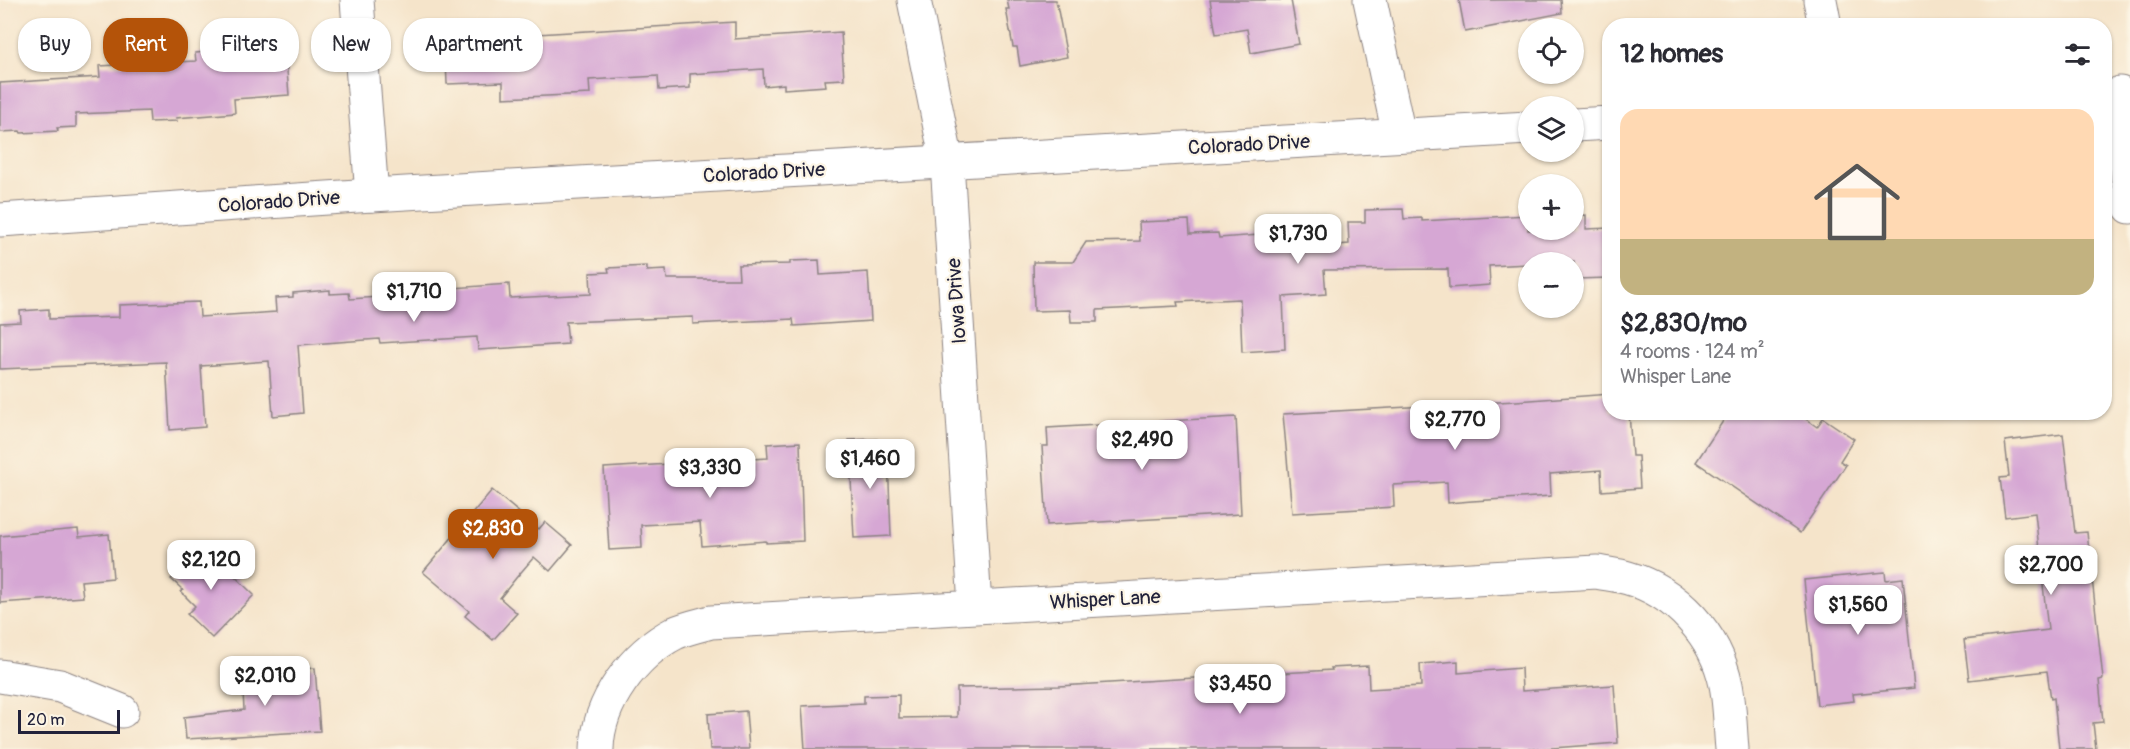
<!DOCTYPE html>
<html lang="en">
<head>
<meta charset="utf-8">
<style>
  body { margin:0; font-family:Pangolin,sans-serif; background:#f2f2f3; color:#2b2b33; height:100vh; display:flex; flex-direction:column; font-size:22px; white-space:nowrap }
  * { box-sizing:border-box; margin:0 }
  p { font-size:20px; color:#7c7c81 }
  .icon { flex:none; width:33px; height:33px; fill:none; stroke:currentColor; stroke-width:2; stroke-linecap:round; stroke-linejoin:round }
  .map { position:relative; flex:1; overflow:hidden }
  .panel { position:absolute; left:1602px; top:18px; width:510px; height:402px; display:flex; flex-direction:column; background:#fff; border-radius:24px; box-shadow:0 2px 4px #0004 }
  .panel>* { flex:none }
  .hud { position:absolute; left:18px; top:18px; width:570px; height:54px; display:flex; gap:12px }
  .tools { position:absolute; left:1518px; top:18px; display:grid; gap:12px }
  .tools a { display:grid; place-items:center; width:66px; height:66px; border-radius:50%; background:#fff; box-shadow:0 2px 4px #0004; font-size:30px }
  .scale { position:absolute; left:18px; bottom:15px; width:102px; box-sizing:border-box; padding-left:6px; border:3px solid #22223b; border-top:0; font-size:16px; line-height:21px; white-space:nowrap; color:#22223b; -webkit-text-stroke:4px #fcf5e5; paint-order:stroke }
  .price { position:absolute; translate:-50% -51px; padding:0 14px; border-radius:12px; background:#fff; color:#222; font-size:20px; line-height:39px; filter:drop-shadow(0 2px 3px #0008) }
  .price::after { content:''; position:absolute; left:50%; top:36px; width:18px; height:14px; margin-left:-9px; background:inherit; clip-path:polygon(0 0,100% 0,50% 100%) }
  .price.current { background:#b45309; color:#fff }
  ul { padding:0; list-style:none }
  li { display:grid; align-content:center; gap:12px; height:318px; padding:0 18px }
  li span { display:grid; place-items:center; height:186px; border-radius:18px; color:#555 }
  li>.icon { margin-inline-start:auto }
  span .icon { width:108px; height:108px; fill:#fffc; stroke-width:1 }
  li b { font-size:26px }
  h2 { display:flex; justify-content:space-between; align-items:center; height:72px; padding:0 18px; font-size:26px }
  .pill { padding:0 21px; border-radius:24px; background:#fff; box-shadow:0 2px 4px #0004; font-size:21px; line-height:54px }
  .pill.current { background:#b45309; color:#fff }
  .map>svg:first-child { display:block }
  .building { fill:#d6a7d4 }
  .lines { fill:none; stroke-linecap:round; stroke-linejoin:round }
  .minor-casing { stroke:#8c8382; stroke-width:35 }
  .minor { stroke:#fff; stroke-width:33 }
  .labels { text-anchor:middle; stroke-width:4.5; stroke-linejoin:round; paint-order:stroke }
  .street-label { font-size:20px; fill:#22223b; stroke:#fcf5e5 }
</style>
</head>
<body>
<div class="map">
<svg width="2130" height="749" viewBox="0 0 2130 749">
  <rect width="100%" height="100%" fill="#fcf5e5"/>
  <filter id="ink" filterUnits="userSpaceOnUse"><feTurbulence type="fractalNoise" baseFrequency=".0167" numOctaves="2"/><feDisplacementMap in="SourceGraphic" scale="12" xChannelSelector="R" yChannelSelector="G"/><feConvolveMatrix kernelMatrix="1 2 1 2 8 2 1 2 1" color-interpolation-filters="sRGB"/></filter>
  <filter id="wash" filterUnits="userSpaceOnUse"><feTurbulence type="fractalNoise" baseFrequency=".008" numOctaves="4" result="noise"/><feDisplacementMap in="SourceGraphic" scale="24" xChannelSelector="R" yChannelSelector="G"/><feGaussianBlur stdDeviation="1.35" result="paint"/><feColorMatrix in="noise" values="0 0 0 0 0 0 0 0 0 0 0 0 0 0 0 0 0 1.4 0 .05"/><feComposite in="paint" operator="in"/></filter>
  <g filter="url(#wash)">
    <rect width="100%" height="100%" fill="#f5e4ca"/>
    <g id="blocks">
      <!-- building -->
      <g class="building">
        <polygon points="1007,0 1056,0 1067,57 1020,66 1017,47 1013,47 1006,9 1009,9"/>
        <polygon points="1210,0 1291,0 1299,44 1251,53 1247,29 1216,34"/>
        <polygon points="1459,0 1561,0 1562,13 1465,32"/>
        <polygon points="735,22 735,39 841,32 844,79 825,80 826,86 784,89 784,84 764,86 763,69 690,74 690,88 659,90 658,76 589,80 590,94 503,98 503,82 447,84 445,37 537,34"/>
        <polygon points="285,46 289,95 234,99 235,113 176,118 177,121 150,122 149,111 76,114 76,127 57,128 58,131 21,133 20,131 0,132 0,83 100,77 99,66 196,61 195,53"/>
        <polygon points="1403,209 1404,219 1422,218 1422,221 1527,215 1528,230 1574,230 1574,216 1586,215 1586,229 1610,228 1610,278 1574,279 1574,262 1528,262 1528,264 1489,266 1490,285 1449,288 1448,269 1324,270 1326,294 1283,297 1285,349 1242,352 1240,299 1177,302 1178,306 1097,310 1097,322 1071,322 1070,310 1034,311 1033,262 1073,262 1086,242 1140,241 1139,222 1189,220 1190,234 1218,233 1219,238 1273,234 1275,250 1349,244 1348,222 1365,222 1365,210"/>
        <polygon points="819,260 820,275 868,272 871,321 794,326 793,319 693,324 693,317 566,322 568,344 478,350 477,337 380,343 379,339 298,345 303,413 273,416 269,361 201,366 205,427 170,430 166,362 0,369 0,323 21,322 20,311 49,309 49,319 119,317 119,305 199,302 200,317 276,312 275,298 293,297 293,293 330,290 330,294 349,293 350,299 423,294 422,283 453,282 453,288 509,284 510,298 591,294 590,273 609,272 608,268 647,266 647,271 666,270 667,279 739,279 738,265 790,264 790,261"/>
        <polygon points="1610,394 1610,412 1629,412 1632,456 1638,456 1640,488 1602,491 1601,470 1550,474 1551,496 1472,501 1448,503 1447,482 1393,485 1394,507 1292,513 1283,414 1516,401"/>
        <polygon points="1729,412 1796,412 1817,427 1823,418 1854,439 1840,461 1846,465 1800,533 1696,462"/>
        <polygon points="1236,417 1241,514 1047,525 1042,446 1048,446 1047,428"/>
        <polygon points="2063,434 2075,533 2087,532 2103,679 2099,680 2103,722 2093,723 2096,749 2059,749 2054,698 2051,699 2047,671 1969,680 1964,640 2048,630 2035,513 2005,517 2000,478 2009,477 2005,441"/>
        <polygon points="877,439 877,457 888,457 891,536 854,538 849,440"/>
        <polygon points="800,442 803,541 766,543 766,541 702,546 700,522 641,525 642,548 609,550 604,468 768,458 767,444"/>
        <polygon points="492,490 539,529 545,522 572,545 550,571 534,557 516,578 500,598 517,613 493,640 465,616 469,611 423,572"/>
        <polygon points="78,529 79,537 109,534 113,578 81,581 83,597 0,603 0,536"/>
        <polygon points="204,546 254,595 212,638 187,614 195,606 181,592 183,590 171,579"/>
        <polygon points="1885,572 1886,580 1903,578 1914,688 1853,694 1854,701 1817,705 1804,580"/>
        <polygon points="1458,661 1458,673 1521,668 1522,691 1614,685 1618,743 1539,749 805,749 802,706 864,703 864,696 899,695 899,718 957,717 957,688 1059,686 1332,670 1331,668 1368,666 1369,689 1421,686 1420,664"/>
        <polygon points="315,668 320,731 186,739 184,717 244,710 242,673"/>
        <polygon points="746,711 749,749 710,749 708,714"/>
      </g>
    </g>
  </g>
  <g filter="url(#ink)">
    <use href="#blocks" fill-opacity="0" stroke="#8c8382" stroke-width="1.5"/>
    <g class="lines">
      <!-- minor casing -->
      <g class="minor-casing">
        <g id="minor">
          <polyline points="357,0 372,195"/>
          <polyline points="914,0 947,162 975,606"/>
          <polyline points="1370,0 1399,135"/>
          <polyline points="1820,0 1825,26"/>
          <polyline points="2120,93 2130,207"/>
          <polyline points="1574,125 1610,123"/>
          <polyline points="0,220 372,195 1528,128"/>
          <polyline points="0,676 60,686 122,711"/>
          <path d="M597 749C598 702 634 654 675 633 686 628 700 625 711 622L1597 572C1607 574 1618 575 1628 578 1677 592 1716 636 1726 685 1730 705 1730 728 1732 749"/>
        </g>
      </g>
      <!-- minor -->
      <use href="#minor" class="minor"/>
    </g>
  </g>
  <g class="labels">
    <!-- street labels -->
    <g class="street-label">
      <text transform="translate(1249 144) rotate(-3)" y="7">Colorado Drive</text>
      <text transform="translate(764 172) rotate(-3)" y="7">Colorado Drive</text>
      <text transform="translate(279 201) rotate(-4)" y="7">Colorado Drive</text>
      <text transform="translate(956 301) rotate(-94)" y="7">Iowa Drive</text>
      <text transform="translate(1105 599) rotate(-3)" y="7">Whisper Lane</text>
    </g>
  </g>
</svg>
<div class="tools">
<a><svg class="icon" aria-label="locate" viewBox="0 0 24 24"><circle cx="12" cy="12" r="6"/><path d="M12 2v4M12 18v4M2 12h4M18 12h4"/></svg></a>
<a><svg class="icon" aria-label="layers" viewBox="0 0 24 24"><path d="M12 4l9 5-9 5-9-5zM3 14l9 5 9-5"/></svg></a>
<a>+</a>
<a>−</a>
</div>
<div class="scale">20 m</div>
<b class="price" style="left:1298px;top:265px">$1,730</b>
<b class="price" style="left:414px;top:323px">$1,710</b>
<b class="price" style="left:1455px;top:451px">$2,770</b>
<b class="price" style="left:1142px;top:471px">$2,490</b>
<b class="price" style="left:870px;top:490px">$1,460</b>
<b class="price" style="left:710px;top:499px">$3,330</b>
<b class="price current" style="left:493px;top:560px">$2,830</b>
<b class="price" style="left:211px;top:591px">$2,120</b>
<b class="price" style="left:2051px;top:596px">$2,700</b>
<b class="price" style="left:1858px;top:636px">$1,560</b>
<b class="price" style="left:265px;top:707px">$2,010</b>
<b class="price" style="left:1240px;top:715px">$3,450</b>
<div class="hud">
<a class="pill">Buy</a>
<a class="pill current">Rent</a>
<a class="pill">Filters</a>
<a class="pill">New</a>
<a class="pill">Apartment</a>
</div>
<section class="panel">
<h2>12 homes<svg class="icon" aria-label="filters" viewBox="0 0 24 24"><path d="M4 7h16M4 17h16"/><circle cx="9" cy="7" r="2"/><circle cx="15" cy="17" r="2"/></svg></h2>
<ul>
<li><span style="background:linear-gradient(#ffd9b3 70%,#c2b280 0)"><svg class="icon" aria-label="home" viewBox="0 0 24 24"><path d="M3 11l9-7 9 7M6 9v11h12V9"/></svg></span><div><b>$2,830/mo</b><p>4 rooms · 124 m²</p><p>Whisper Lane</p></div></li>
</ul>
</section>
</div>
</body>
</html>
